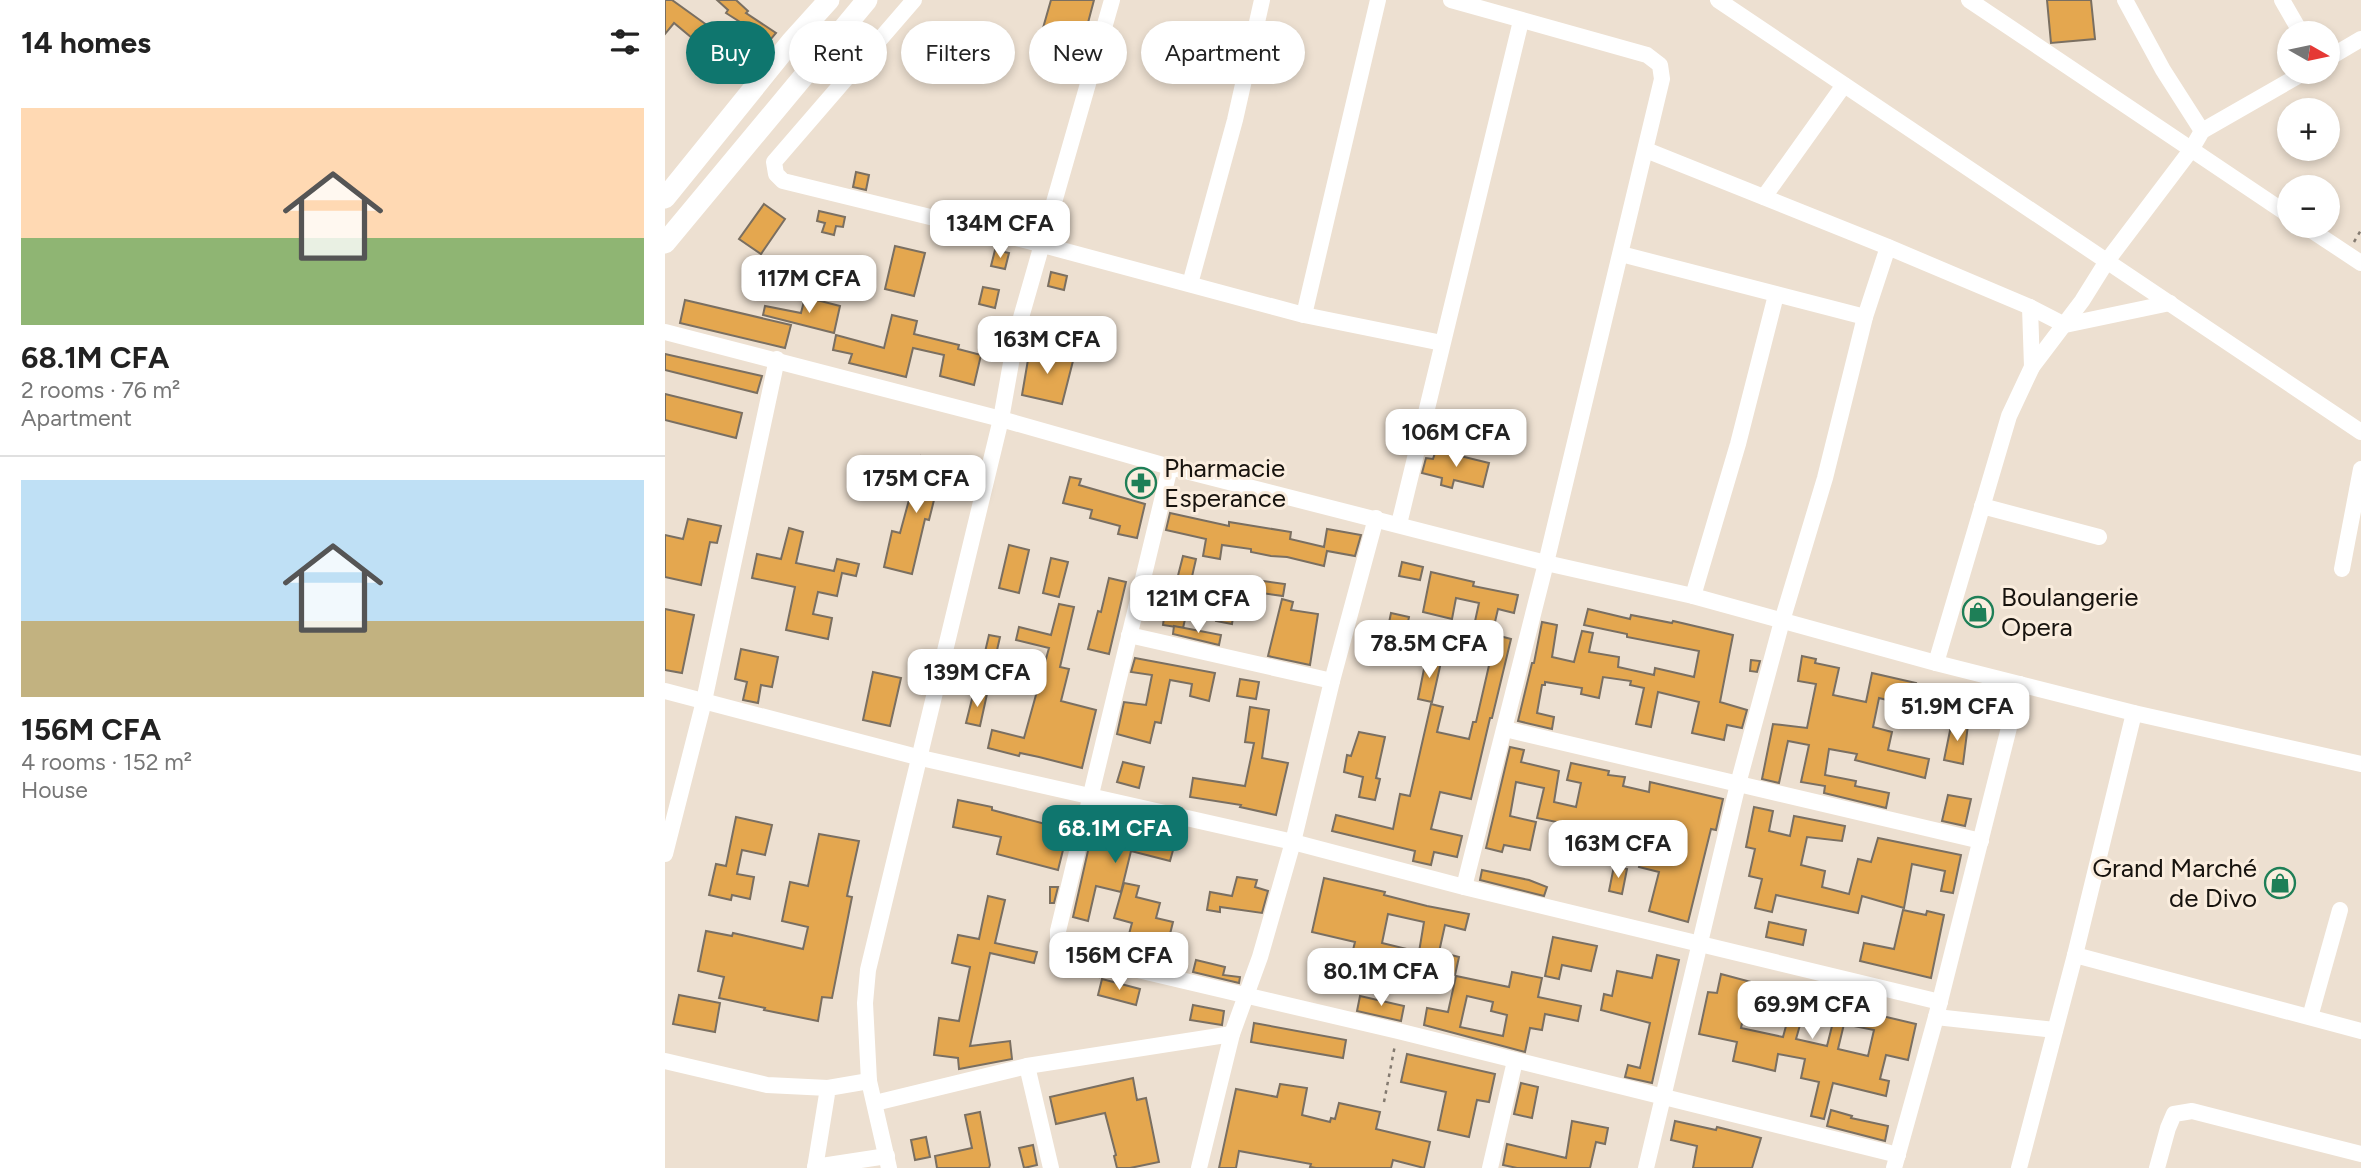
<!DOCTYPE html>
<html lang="en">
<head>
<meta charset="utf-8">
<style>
  body { margin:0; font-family:Figtree,sans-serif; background:#f6f6f6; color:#222; height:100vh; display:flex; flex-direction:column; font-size:26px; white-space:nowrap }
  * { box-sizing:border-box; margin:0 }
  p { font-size:23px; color:#767676 }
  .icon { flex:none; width:38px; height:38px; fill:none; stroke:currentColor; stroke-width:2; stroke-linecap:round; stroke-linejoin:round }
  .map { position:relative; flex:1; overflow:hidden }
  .side { display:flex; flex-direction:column; background:#fff; width:665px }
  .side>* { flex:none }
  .banner { position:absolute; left:21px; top:21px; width:665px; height:63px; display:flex; gap:14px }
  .needle { width:46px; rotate:99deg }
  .tools { position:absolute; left:1612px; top:21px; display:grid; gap:14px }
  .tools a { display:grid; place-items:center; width:63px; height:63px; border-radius:50%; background:#fff; box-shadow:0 4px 10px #0003; font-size:35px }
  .price { position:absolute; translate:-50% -60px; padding:0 16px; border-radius:14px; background:#fff; color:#222; font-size:23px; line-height:46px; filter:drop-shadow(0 2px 4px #0008) }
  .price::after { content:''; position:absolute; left:50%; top:42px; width:21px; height:16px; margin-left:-10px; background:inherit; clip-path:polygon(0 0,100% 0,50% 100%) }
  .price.on { background:#0f766e; color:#fff }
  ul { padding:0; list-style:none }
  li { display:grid; align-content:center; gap:14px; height:371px; padding:0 21px }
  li+li { border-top:2px solid #e0e0e0 }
  li span { display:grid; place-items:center; height:217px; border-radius:0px; color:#555 }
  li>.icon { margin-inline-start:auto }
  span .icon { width:126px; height:126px; fill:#fffc; stroke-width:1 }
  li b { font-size:30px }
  h2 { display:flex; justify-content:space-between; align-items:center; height:84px; padding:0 21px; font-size:30px }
  .tag { padding:0 24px; border-radius:32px; background:#fff; box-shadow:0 4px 10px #0003; font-size:24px; line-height:63px }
  .tag.on { background:#0f766e; color:#fff }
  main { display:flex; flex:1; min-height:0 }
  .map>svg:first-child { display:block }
  .building { fill:#e4a74f; stroke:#7a6f61; stroke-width:2; fill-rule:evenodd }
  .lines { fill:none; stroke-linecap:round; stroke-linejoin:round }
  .path { stroke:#837a70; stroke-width:2.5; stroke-dasharray:3.5 5; stroke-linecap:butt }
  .minor { stroke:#fff; stroke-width:16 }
  .major { stroke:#fff; stroke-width:21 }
  .labels { text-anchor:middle; stroke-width:6; stroke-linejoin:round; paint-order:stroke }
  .poi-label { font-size:26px; fill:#17130e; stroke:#faedde; text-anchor:start }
</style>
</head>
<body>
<main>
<section class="side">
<h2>14 homes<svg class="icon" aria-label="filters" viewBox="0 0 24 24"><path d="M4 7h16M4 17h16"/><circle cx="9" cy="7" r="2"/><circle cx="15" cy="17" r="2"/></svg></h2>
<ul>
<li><span style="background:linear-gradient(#ffd9b3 60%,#8fb573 0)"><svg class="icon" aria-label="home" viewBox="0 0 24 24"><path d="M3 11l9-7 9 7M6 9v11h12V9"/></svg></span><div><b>68.1M CFA</b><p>2 rooms · 76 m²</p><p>Apartment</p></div></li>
<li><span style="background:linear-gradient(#bfe0f5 65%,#c2b280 0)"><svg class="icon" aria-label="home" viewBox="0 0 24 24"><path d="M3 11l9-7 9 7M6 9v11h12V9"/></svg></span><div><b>156M CFA</b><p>4 rooms · 152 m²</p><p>House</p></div></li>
</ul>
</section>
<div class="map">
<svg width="1696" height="1168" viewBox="0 0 1696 1168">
  <rect width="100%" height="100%" fill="#ede0d1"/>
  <!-- building -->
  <g class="building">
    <polygon points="0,0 7,0 71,46 86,29 61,13 63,10 52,0 71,0 83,11 81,13 111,33 72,79 55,65 57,63 9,23 0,34"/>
    <polygon points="386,0 429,0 415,53 374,42"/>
    <polygon points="1382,0 1426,0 1430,39 1386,43"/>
    <polygon points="191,172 204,175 201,190 188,187"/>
    <polygon points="99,204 120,219 96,254 74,239"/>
    <polygon points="154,211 180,217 178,227 171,226 169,235 157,232 160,223 152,221"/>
    <polygon points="230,246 260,253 249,296 220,289"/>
    <polygon points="330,250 344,253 340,269 326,266"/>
    <polygon points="95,267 117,273 115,285 93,280"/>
    <polygon points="386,272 402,276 399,290 383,286"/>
    <polygon points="318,287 334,290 330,308 314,304"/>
    <polygon points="140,297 175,306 169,333 98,315 100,306 136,313"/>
    <polygon points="20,300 126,325 120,348 15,323"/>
    <polygon points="227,315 252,321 249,334 294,345 293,349 316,355 309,385 275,376 279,355 248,348 241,377 184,363 187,354 168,350 171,335 219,348"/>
    <polygon points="365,348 409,357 397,404 357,395"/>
    <polygon points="0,354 97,376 92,393 0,370"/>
    <polygon points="0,394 77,413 71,438 0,420"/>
    <polygon points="771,450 824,463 818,487 789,480 787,488 776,485 777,478 757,473 761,458 768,459"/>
    <polygon points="256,456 283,463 275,497 270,496 264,520 260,519 247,574 219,567 227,531 235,533"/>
    <polygon points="405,477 416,479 414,485 480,504 472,538 453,534 455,526 425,518 427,510 398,503"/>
    <polygon points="505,513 564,526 564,522 626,532 625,539 659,547 662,529 696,535 690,556 662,551 659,566 622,557 606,556 586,552 586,549 557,545 555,559 538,556 541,539 501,530"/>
    <polygon points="23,519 56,526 52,543 45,542 36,585 0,577 0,535 18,539"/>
    <polygon points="124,528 138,532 131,563 169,571 172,559 194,564 191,576 177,573 172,596 153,592 148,614 167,618 163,639 121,630 130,587 87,578 92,554 116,559"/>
    <polygon points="344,545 364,550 354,593 334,588"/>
    <polygon points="518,556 531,559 526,581 529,581 518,628 498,625 500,610 504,611"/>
    <polygon points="386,558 403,562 394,597 378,593"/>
    <polygon points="737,562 758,567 755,580 734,576"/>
    <polygon points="766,572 809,582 808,586 853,595 849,613 833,609 826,639 807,635 814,603 791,598 787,619 758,612"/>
    <polygon points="444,578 461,582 444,654 423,649 433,611 436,612"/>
    <polygon points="577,578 620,584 618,596 576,590"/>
    <polygon points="617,599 628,602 626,610 653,614 645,665 603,656"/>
    <polygon points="554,602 570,604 567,624 551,621"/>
    <polygon points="394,604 409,607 395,667 404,669 396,701 431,710 417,768 374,757 355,753 354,756 323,748 327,730 359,738 384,648 351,640 354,627 386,635"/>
    <polygon points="0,609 29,615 17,673 0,670"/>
    <polygon points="923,609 965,619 966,615 1007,623 1008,621 1068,635 1055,702 1082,710 1077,728 1062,725 1059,740 1027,733 1034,702 993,692 986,727 971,724 979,688 965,685 966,681 938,677 934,698 916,694 917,688 880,682 880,685 877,685 872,713 889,717 887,729 853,721 867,663 869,663 877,622 892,625 887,657 909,662 917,631 928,633 924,652 954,657 953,667 989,675 990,668 1029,677 1034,651 962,637 962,634 919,625"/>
    <polygon points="726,613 744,617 737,651 719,647"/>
    <polygon points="509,626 556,635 554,645 508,634"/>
    <polygon points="324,635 335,637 327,672 316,669"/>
    <polygon points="831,635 846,639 827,718 825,718 806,799 775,792 766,829 797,836 792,857 769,852 766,865 748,861 750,851 667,831 671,815 728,829 735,794 745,796 766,704 778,707 772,732 804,739 808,722 811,722"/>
    <polygon points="76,649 113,657 107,687 96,685 93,703 78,700 82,682 70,679"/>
    <polygon points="1137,656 1151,659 1150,663 1174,668 1168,695 1201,702 1207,673 1251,683 1246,706 1214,698 1208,727 1227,732 1223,750 1264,759 1260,778 1190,760 1192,754 1164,749 1160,775 1191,781 1190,786 1224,793 1221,808 1159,793 1160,786 1136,782 1144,745 1123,741 1114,783 1097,779 1108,724 1142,728 1151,684 1133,681"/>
    <polygon points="470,658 550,673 544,701 525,696 527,684 505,680 496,723 490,722 485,743 452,734 459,702 481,705 487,675 466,672"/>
    <polygon points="761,659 776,662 767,702 753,699"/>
    <polygon points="1086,660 1095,661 1092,672 1085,671"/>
    <polygon points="208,672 236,678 225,726 198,720"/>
    <polygon points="575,679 594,682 591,699 572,696"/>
    <polygon points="309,691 322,694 315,726 301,723"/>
    <polygon points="585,707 604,710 597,758 623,763 611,815 575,807 576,805 525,797 528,778 580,786 589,743 580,742"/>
    <polygon points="1287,721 1303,725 1298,764 1279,760"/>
    <polygon points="694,732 720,737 711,778 715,779 710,800 694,797 698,777 679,772 682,755 686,756"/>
    <polygon points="845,747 859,750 856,762 894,771 889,802 911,807 916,783 902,780 906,763 944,771 943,775 960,777 958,786 984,792 985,782 1058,799 1051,830 1046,829 1023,922 984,911 994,872 974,867 984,831 958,826 951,858 940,856 945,833 872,818 879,788 851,782 845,816 871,822 865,850 839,845 837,852 821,848"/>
    <polygon points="458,762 479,767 474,788 452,782"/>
    <polygon points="1283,795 1306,799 1300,826 1277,821"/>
    <polygon points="293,800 327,807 327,810 403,830 393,870 332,854 336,837 288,827"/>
    <polygon points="1089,807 1108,811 1104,831 1125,836 1129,816 1180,826 1177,841 1142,837 1136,865 1160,871 1157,887 1184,894 1193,859 1206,862 1213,838 1296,855 1288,893 1276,891 1280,871 1247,864 1239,908 1197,896 1193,913 1111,895 1107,912 1090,908 1097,879 1084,876 1090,849 1081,847"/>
    <polygon points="71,817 107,825 100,855 77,850 72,874 89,877 85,899 67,895 66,900 44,895 51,864 61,866"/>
    <polygon points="446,829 470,835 471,833 510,843 505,861 466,851 456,892 431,886 423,921 408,917 425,842 442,847"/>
    <polygon points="154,834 194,841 182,896 187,897 167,998 157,997 153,1021 99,1010 100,1008 54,998 59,977 33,971 41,931 67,936 68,933 138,949 143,927 117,921 125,882 143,886"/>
    <polygon points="949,866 962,869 957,894 944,891"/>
    <polygon points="817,870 864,880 882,887 879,896 815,880"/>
    <polygon points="572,877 592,880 590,887 603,891 597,913 555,907 555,912 542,910 545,892 567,896"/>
    <path d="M659 878 720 892 719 895 762 906 804 914 800 930 780 925 774 952 794 957 790 975 748 965 744 983 701 974 705 958 687 954 690 942 647 932ZM723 914 759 922 754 952 717 943Z"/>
    <polygon points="459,883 474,886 471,897 495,903 491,918 508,922 503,942 495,940 493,959 484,959 484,962 458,956 467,923 449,918"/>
    <polygon points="385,887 393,887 389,903 385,903"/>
    <polygon points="323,896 340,900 330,943 372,952 369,963 325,953 305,1046 345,1041 347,1059 294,1069 293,1058 269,1055 274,1018 294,1021 305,967 287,963 293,935 314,939"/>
    <polygon points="1238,910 1261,915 1262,911 1279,915 1266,978 1195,961 1199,943 1229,949"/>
    <polygon points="1104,922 1141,930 1138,945 1101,937"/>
    <polygon points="888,937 932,946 926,971 897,965 894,979 880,976"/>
    <polygon points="992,955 1014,960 987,1083 960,1077 963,1065 975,1068 985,1023 936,1010 939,994 947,996 952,971 987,978"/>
    <polygon points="531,960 560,967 558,975 575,977 574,983 528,972"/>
    <polygon points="415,967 435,972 434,977 414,973"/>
    <path d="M847 972 877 978 873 997 916 1006 913 1021 880 1014 877 1030 865 1028 860 1052 759 1025 762 1008 783 1012 791 976 844 987ZM802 996 828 1002 826 1011 842 1015 838 1036 795 1027Z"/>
    <path d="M1056 974 1086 982 1076 1028 1118 1037 1124 1015 1137 1018 1131 1039 1162 1046 1168 1022 1132 1016 1135 999 1175 1006 1251 1024 1243 1060 1221 1055 1215 1079 1224 1081 1221 1096 1168 1083 1159 1119 1146 1116 1154 1082 1136 1078 1140 1059 1113 1054 1110 1071 1086 1065 1068 1061 1072 1042 1034 1034 1043 992 1052 993ZM1179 1024 1209 1030 1203 1056 1173 1049Z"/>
    <polygon points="437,979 475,989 471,1005 433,995"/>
    <polygon points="14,995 55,1003 50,1032 8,1024"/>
    <polygon points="695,996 739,1006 736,1021 692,1011"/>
    <polygon points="528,1005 559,1011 557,1025 525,1020"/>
    <polygon points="589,1023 681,1040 678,1058 586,1042"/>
    <polygon points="742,1054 830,1074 824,1102 812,1100 804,1137 773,1130 781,1092 736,1082"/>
    <polygon points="468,1078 472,1100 481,1098 494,1162 465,1168 452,1168 449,1156 451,1155 440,1113 391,1124 385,1097"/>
    <polygon points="856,1083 873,1087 867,1118 849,1114"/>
    <polygon points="615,1084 642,1088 637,1115 665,1122 666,1118 670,1119 674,1103 715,1112 711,1129 765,1142 759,1168 728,1160 726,1168 651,1168 645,1167 646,1164 574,1151 571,1168 554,1168 571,1089 612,1097"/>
    <polygon points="1166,1110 1187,1116 1186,1118 1223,1126 1220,1141 1162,1126"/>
    <polygon points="315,1112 325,1165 324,1168 272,1168 270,1156 307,1148 300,1115"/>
    <polygon points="907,1121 943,1128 940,1144 931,1142 925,1168 852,1168 838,1165 842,1144 901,1158"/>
    <polygon points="1010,1121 1051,1130 1052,1127 1096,1138 1087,1168 1028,1168 1032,1146 1006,1140"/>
    <polygon points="261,1137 265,1157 250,1160 246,1140"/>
    <polygon points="368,1145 372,1165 359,1168 354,1148"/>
  </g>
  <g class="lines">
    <!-- path -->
    <g class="path">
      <polyline points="1689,242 1696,230"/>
      <polyline points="719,1102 730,1045"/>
    </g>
    <!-- minor -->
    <g class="minor">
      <polyline points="249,0 109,162 111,174 118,181 363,241 639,315 777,343"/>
      <polyline points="786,0 982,55 995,65 997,79 881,563 799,887"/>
      <polyline points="1053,0 1696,432"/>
      <polyline points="1304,0 1624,215"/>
      <polyline points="1460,0 1498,70 1537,131"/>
      <polyline points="1617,0 1636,33"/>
      <polyline points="1662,59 1696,39"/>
      <polyline points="981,150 1223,247 1365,307 1400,325 1505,303"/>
      <polyline points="1099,197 1179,85"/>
      <polyline points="1640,226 1696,263"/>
      <polyline points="956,254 1200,317"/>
      <polyline points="525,284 570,120 597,0"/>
      <polyline points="1365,307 1367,367"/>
      <polyline points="639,315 713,0"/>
      <polyline points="0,332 336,419 505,467 881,563 1028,596 1271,663 1469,713 1696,764"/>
      <polyline points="505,467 393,931 393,948 409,955 733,1031 1233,1155"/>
      <polyline points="1317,506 1434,537"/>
      <polyline points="734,524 856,21"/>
      <polyline points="1677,569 1696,469"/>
      <polyline points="1028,596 1073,444 1111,295"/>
      <polyline points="464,635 667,681"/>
      <polyline points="1271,663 1344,416 1367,367 1417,301 1442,261 1526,150 1537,131 1640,72"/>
      <polyline points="0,691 256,758 628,842 799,887 1275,1002"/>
      <polyline points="840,729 1316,841"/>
      <polyline points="0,854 39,701 112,359"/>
      <polyline points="1410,955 1696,1031"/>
      <polyline points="1271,1017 1390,1030"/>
      <polyline points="1645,1017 1675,910"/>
      <polyline points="0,1061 102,1085 163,1088"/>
      <polyline points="362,1066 386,1168"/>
      <polyline points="210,1103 362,1066 567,1034"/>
      <polyline points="150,1167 222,1156"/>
      <polyline points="150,1168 163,1088 204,1081"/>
      <polyline points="224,1168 204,1081 200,1003 203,970 336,419 351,335 447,0"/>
      <polyline points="534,1168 567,1034 595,957 628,842 667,681 711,518"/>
      <polyline points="825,1168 850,1061"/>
      <polyline points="981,1168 1073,784 1117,621 1160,478 1200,317 1223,247"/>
      <polyline points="1229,1168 1271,1017 1355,684"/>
      <polyline points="1354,1168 1410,955 1469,713"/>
      <polyline points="1492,1168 1503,1128 1509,1114 1527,1111 1696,1154"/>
    </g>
    <!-- major -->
    <g class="major">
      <polyline points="0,198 126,42 164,0"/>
      <polyline points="0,243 202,0"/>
    </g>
  </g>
  <!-- icons -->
  <defs>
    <g id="pharmacy-ring" transform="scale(1.575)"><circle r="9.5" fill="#faedde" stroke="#1e7f57" stroke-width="1.5"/><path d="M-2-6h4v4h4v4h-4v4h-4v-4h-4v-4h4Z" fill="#1e7f57"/></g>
    <g id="shop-ring" transform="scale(1.575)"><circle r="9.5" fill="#faedde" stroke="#1e7f57" stroke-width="1.5"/><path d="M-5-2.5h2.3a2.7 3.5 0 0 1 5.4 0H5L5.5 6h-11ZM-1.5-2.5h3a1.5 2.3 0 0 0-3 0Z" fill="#1e7f57"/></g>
  </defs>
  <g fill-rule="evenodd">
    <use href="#pharmacy-ring" x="476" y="483"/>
    <use href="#shop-ring" x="1313" y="612"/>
    <use href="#shop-ring" x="1615" y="883"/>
  </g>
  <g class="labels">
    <!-- poi labels -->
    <g class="poi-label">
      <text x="499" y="477">Pharmacie<tspan x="499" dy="30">Esperance</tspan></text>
      <text x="1336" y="606">Boulangerie<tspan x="1336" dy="30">Opera</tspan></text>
      <text x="1592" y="877" text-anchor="end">Grand Marché<tspan x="1592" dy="30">de Divo</tspan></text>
    </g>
  </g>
</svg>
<div class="tools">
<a><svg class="needle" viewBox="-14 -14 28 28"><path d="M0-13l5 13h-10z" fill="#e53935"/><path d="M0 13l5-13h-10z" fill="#767676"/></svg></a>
<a>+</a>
<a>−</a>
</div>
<b class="price" style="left:335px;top:260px">134M CFA</b>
<b class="price" style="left:144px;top:315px">117M CFA</b>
<b class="price" style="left:382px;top:376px">163M CFA</b>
<b class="price" style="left:791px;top:469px">106M CFA</b>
<b class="price" style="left:251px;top:515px">175M CFA</b>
<b class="price" style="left:533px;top:635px">121M CFA</b>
<b class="price" style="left:764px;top:680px">78.5M CFA</b>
<b class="price" style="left:312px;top:709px">139M CFA</b>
<b class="price" style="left:1292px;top:743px">51.9M CFA</b>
<b class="price on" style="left:450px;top:865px">68.1M CFA</b>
<b class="price" style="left:953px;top:880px">163M CFA</b>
<b class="price" style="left:454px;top:992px">156M CFA</b>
<b class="price" style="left:716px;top:1008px">80.1M CFA</b>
<b class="price" style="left:1147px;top:1041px">69.9M CFA</b>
<div class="banner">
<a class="tag on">Buy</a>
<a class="tag">Rent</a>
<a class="tag">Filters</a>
<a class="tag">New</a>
<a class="tag">Apartment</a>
</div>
</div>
</main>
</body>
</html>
